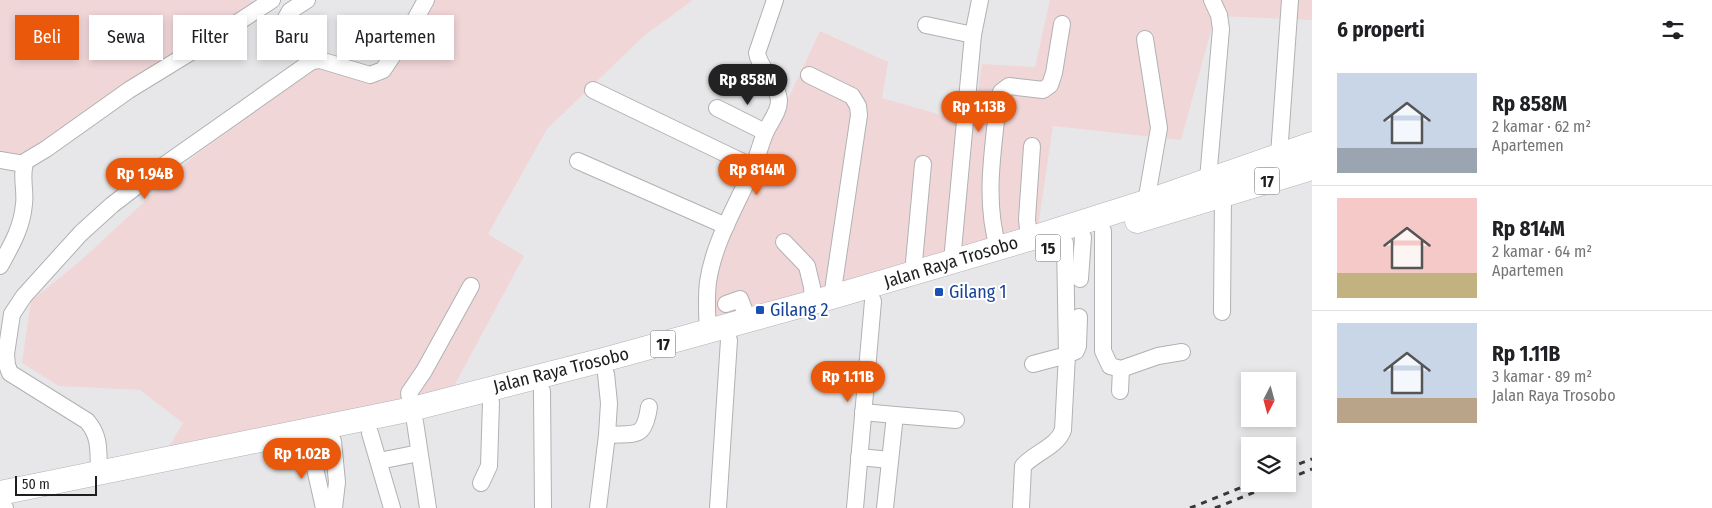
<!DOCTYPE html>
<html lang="id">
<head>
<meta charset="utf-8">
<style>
  body { margin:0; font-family:"Fira Sans Condensed",sans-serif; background:#f2f2f2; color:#202124; height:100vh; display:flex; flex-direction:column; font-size:19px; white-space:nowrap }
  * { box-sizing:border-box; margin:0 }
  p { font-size:16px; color:#757577 }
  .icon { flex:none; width:28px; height:28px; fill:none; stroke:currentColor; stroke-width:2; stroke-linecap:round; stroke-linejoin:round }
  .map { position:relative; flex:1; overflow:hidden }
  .drawer { display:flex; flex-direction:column; background:#fff; width:400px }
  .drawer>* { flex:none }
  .guide { position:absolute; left:15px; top:15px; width:475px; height:45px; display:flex; gap:10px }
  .needle { width:32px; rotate:186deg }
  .tools { position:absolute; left:1241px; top:372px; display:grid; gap:10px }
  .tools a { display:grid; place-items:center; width:55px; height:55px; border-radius:0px; background:#fff; box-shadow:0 2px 8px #0003; font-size:25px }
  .scale { position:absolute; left:15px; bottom:12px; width:82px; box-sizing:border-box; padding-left:5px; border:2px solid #1e1e1f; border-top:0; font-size:14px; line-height:18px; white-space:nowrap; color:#1e1e1f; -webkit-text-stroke:4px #fff; paint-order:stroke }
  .price { position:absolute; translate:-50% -42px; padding:0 11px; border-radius:18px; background:#ea580c; color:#fff; font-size:16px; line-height:32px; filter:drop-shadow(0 1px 2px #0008) }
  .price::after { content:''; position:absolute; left:50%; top:30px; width:15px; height:11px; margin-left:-8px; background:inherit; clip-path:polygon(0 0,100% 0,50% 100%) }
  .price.selected { background:#222; color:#fff }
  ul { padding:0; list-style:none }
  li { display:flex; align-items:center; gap:15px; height:125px; padding:0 25px }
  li+li { border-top:1px solid #e0e0e0 }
  li span { display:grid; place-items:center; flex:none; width:140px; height:100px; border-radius:0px; color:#555 }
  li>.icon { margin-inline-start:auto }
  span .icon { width:60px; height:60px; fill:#fffc; stroke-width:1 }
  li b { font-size:21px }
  h2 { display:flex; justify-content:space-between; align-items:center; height:60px; padding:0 25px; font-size:21px }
  .pill { padding:0 18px; border-radius:0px; background:#fff; box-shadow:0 2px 8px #0003; font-size:18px; line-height:45px }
  .pill.selected { background:#ea580c; color:#fff }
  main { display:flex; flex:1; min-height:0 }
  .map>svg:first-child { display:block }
  .industrial { fill:#f1d6d8 }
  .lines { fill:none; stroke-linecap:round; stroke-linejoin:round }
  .minor-casing { stroke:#b1b1b3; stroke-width:18 }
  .highway-casing { stroke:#b1b1b3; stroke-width:25 }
  .minor { stroke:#fff; stroke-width:16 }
  .highway { stroke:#fff; stroke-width:24 }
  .rail { stroke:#38383a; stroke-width:3; stroke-dasharray:6 6; stroke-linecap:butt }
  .transit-dot { fill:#1a4fb4; stroke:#fff; stroke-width:2 }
  .labels { text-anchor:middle; stroke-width:4; stroke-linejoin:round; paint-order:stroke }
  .shield { fill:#fff; stroke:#626262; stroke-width:1 }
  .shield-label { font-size:16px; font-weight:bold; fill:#1e1e1f }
  .street-label { font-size:18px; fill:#1e1e1f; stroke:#fff }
  .transit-label { font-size:18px; fill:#164399; stroke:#fff; text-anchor:start }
</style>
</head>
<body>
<main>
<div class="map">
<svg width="1312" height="508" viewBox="0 0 1312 508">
  <rect width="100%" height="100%" fill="#e7e7e9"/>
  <!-- industrial -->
  <g class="industrial">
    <polygon points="0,0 250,0 260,4 22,158 0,159"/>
    <polygon points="431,0 693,0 645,35 547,129 488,234 524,256 452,390 169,447 183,423 140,390 59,386 22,363 31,301 79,262 194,156 328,60 381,82"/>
    <polygon points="1050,0 1312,0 1312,20 1215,16 1181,140 1053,126 1038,227 706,325 705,275 820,31 888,62 882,98 973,124 982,64 1035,67"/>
  </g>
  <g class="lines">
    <!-- minor casing -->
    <g class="minor-casing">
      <g id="minor">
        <polyline points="307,0 290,11 286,18 286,22 312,61"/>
        <polyline points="926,25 973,35"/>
        <polyline points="1145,39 1159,128 1146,202"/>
        <polyline points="809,75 852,96 858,106 859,115 832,297"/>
        <polyline points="593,90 753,167"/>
        <polyline points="717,108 765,132"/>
        <polyline points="1279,155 1290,0"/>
        <polyline points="0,160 24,164"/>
        <polyline points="578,161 726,226"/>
        <polyline points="1208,179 1221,29 1219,15 1212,0"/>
        <polyline points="1103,231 1103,351 1110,366 1121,369 1158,356 1182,352"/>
        <polyline points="1029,239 1027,219 1032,146"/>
        <polyline points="784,242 807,266 812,287 813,302"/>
        <path d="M998 247C984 201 993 150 998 103L1001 92 1009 86 1043 90 1050 85 1054 73 1062 24"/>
        <polyline points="952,261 973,35 980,0"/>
        <path d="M0 266C11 246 22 228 24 204 26 191 20 174 26 161L46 149 129 90 217 36 272 0"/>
        <polyline points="913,273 923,164"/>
        <polyline points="1080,279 1083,237"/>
        <polyline points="726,304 740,299 748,320"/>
        <polyline points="1222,312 1223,195"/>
        <path d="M708 332C707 315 706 299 708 282 714 241 737 205 753 168 757 158 760 146 764 136 768 124 779 113 779 101 778 83 760 70 757 53L775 0"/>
        <polyline points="1033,364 1067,355 1065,243"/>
        <polyline points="542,391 543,508"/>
        <polyline points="1120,391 1121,369"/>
        <polyline points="412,409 409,393 424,371 471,286"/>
        <polyline points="863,412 895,415"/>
        <polyline points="415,422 428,508"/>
        <polyline points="370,433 392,508"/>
        <path d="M607 435C636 433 644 440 649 407"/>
        <polyline points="333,441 337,482 334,508"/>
        <polyline points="310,446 324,508"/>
        <polyline points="859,457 890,460"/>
        <polyline points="379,461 419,453"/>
        <path d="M99 473C98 452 101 437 87 421L10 373 7 365 6 354 12 314 24 296 81 233 112 205 160 168 312 61 320 60 370 75 383 70 406 36 426 0"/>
        <polyline points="481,483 489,466 491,402"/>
        <polyline points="4,507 5,508"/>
        <polyline points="598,508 607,435 609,403 606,374"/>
        <polyline points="718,508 729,340"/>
        <polyline points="855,508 873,301"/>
        <polyline points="885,508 895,415 956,420"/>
        <path d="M1021 508 1023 466C1034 453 1057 447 1063 430L1067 355 1076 351 1078 346 1079 317"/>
      </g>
    </g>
    <!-- highway casing -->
    <g class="highway-casing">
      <g id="highway">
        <polyline points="1137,221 1312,168"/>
        <polyline points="0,493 412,409 603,360 832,297 1029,239 1146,202 1312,144"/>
      </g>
    </g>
    <!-- minor -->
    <use href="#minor" class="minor"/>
    <!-- highway -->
    <use href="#highway" class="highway"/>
    <!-- rail -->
    <g class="rail">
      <polyline points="1288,468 1312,459"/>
      <polyline points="1288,479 1312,469"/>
      <polyline points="1190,508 1250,484"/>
      <polyline points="1215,508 1275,484"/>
    </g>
  </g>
  <!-- markers -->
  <g class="transit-dot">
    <rect x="934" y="287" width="10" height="10" rx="2.5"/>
    <rect x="755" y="305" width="10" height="10" rx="2.5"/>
  </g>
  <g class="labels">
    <!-- shield labels -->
    <g class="shield">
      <rect x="1254.5" y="167.5" width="25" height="27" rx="4"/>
      <rect x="1035.5" y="234.5" width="25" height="27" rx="4"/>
      <rect x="650.5" y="330.5" width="25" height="27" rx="4"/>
    </g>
    <g class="shield-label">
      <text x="1267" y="187">17</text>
      <text x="1048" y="254">15</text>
      <text x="663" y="350">17</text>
    </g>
    <!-- street labels -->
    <g class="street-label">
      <text transform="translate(951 262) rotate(-17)" y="6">Jalan Raya Trosobo</text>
      <text transform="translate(561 370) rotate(-14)" y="6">Jalan Raya Trosobo</text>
    </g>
    <!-- transit labels -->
    <g class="transit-label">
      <text x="949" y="298">Gilang 1</text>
      <text x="770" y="316">Gilang 2</text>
    </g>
  </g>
</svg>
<div class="tools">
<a><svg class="needle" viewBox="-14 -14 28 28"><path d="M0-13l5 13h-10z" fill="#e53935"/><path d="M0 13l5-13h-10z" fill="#757577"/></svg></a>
<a><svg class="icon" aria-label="layers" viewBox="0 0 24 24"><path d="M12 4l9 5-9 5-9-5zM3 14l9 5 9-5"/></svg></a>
</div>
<div class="scale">50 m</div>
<b class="price selected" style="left:748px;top:106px">Rp 858M</b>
<b class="price" style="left:979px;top:133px">Rp 1.13B</b>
<b class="price" style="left:757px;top:196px">Rp 814M</b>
<b class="price" style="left:145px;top:200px">Rp 1.94B</b>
<b class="price" style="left:848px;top:403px">Rp 1.11B</b>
<b class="price" style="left:302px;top:480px">Rp 1.02B</b>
<div class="guide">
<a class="pill selected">Beli</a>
<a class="pill">Sewa</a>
<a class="pill">Filter</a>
<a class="pill">Baru</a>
<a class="pill">Apartemen</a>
</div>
</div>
<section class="drawer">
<h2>6 properti<svg class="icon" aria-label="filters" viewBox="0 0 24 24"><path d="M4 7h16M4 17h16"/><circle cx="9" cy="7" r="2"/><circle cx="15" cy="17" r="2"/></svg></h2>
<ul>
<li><span style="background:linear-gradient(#c9d6e8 75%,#9aa5b1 0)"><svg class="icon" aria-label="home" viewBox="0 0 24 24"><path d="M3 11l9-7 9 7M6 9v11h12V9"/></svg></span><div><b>Rp 858M</b><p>2 kamar · 62 m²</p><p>Apartemen</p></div></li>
<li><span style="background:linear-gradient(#f6c9c9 75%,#c2b280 0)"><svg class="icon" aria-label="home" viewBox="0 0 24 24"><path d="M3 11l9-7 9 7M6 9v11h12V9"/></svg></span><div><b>Rp 814M</b><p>2 kamar · 64 m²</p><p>Apartemen</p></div></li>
<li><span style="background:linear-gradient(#c9d6e8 75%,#b9a48a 0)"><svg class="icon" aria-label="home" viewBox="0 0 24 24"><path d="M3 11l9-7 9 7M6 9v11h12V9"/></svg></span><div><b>Rp 1.11B</b><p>3 kamar · 89 m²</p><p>Jalan Raya Trosobo</p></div></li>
</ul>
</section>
</main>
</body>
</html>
